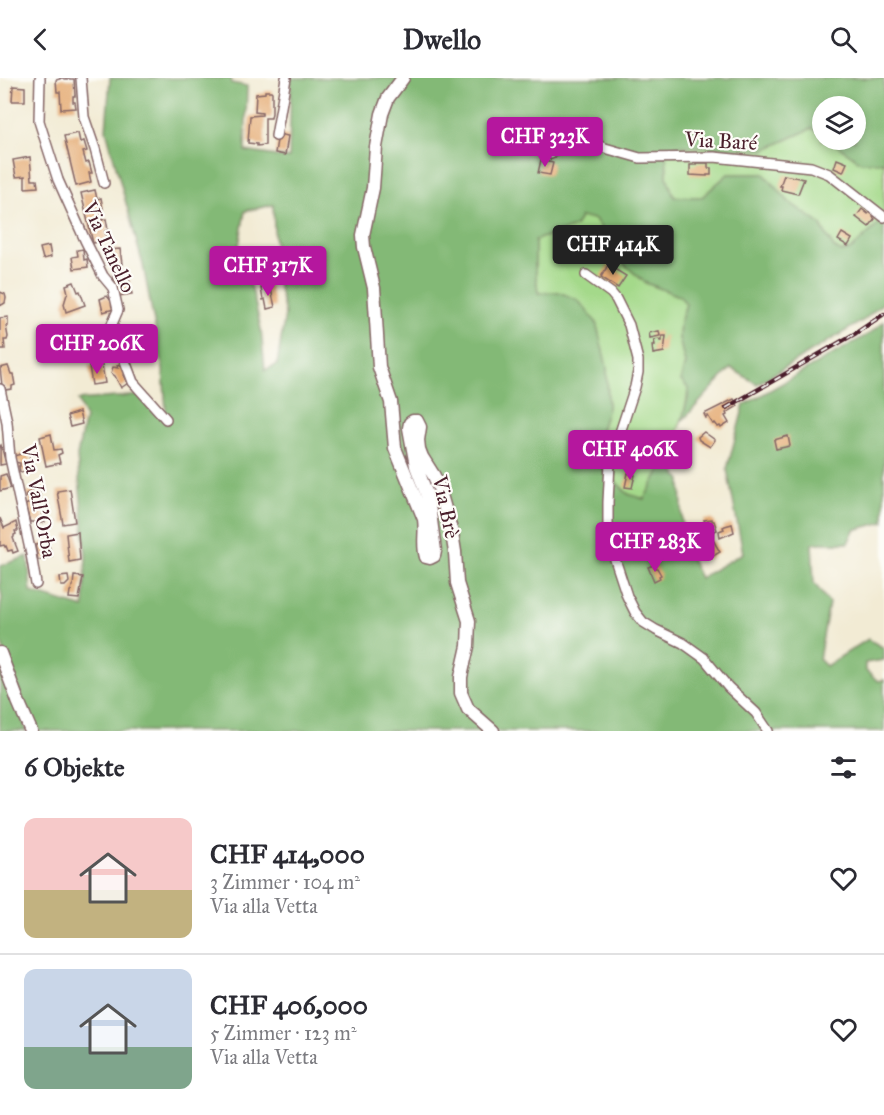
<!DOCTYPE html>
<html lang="de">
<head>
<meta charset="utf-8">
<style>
  body { margin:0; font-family:"IM FELL Great Primer",serif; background:#f7f7f7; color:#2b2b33; height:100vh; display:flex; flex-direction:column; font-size:22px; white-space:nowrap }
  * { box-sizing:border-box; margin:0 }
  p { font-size:20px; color:#7c7c81 }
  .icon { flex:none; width:33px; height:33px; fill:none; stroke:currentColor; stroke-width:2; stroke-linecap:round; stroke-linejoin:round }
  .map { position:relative; height:653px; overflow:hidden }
  .drawer { display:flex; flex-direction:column; background:#fff; flex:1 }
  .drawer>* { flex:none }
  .fabs { position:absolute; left:812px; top:18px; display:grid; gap:12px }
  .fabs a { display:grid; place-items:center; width:54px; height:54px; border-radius:50%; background:#fff; box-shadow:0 3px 9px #0003; font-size:30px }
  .price { position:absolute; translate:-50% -51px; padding:0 14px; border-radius:6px; background:#b5179e; color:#fff; font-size:20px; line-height:39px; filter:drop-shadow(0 2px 3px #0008) }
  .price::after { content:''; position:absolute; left:50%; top:36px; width:18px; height:14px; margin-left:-9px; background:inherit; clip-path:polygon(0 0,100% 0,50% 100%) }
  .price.selected { background:#222; color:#fff }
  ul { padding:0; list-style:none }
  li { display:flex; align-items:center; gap:18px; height:150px; padding:0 24px }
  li+li { border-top:2px solid #e1e1e2 }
  li span { display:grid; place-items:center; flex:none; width:168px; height:120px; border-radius:12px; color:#555 }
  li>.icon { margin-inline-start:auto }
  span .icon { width:72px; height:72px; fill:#fffc; stroke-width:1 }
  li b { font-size:26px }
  h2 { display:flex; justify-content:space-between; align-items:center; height:72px; padding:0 24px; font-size:26px }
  header { display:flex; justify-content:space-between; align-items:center; height:78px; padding:0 24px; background:#fff; font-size:27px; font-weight:700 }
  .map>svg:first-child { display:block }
  .green { fill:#a4d98a; stroke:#777c5a; stroke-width:1.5 }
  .forest { fill:#83b976; stroke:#666c50; stroke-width:1.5; fill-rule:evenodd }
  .building { fill:#e5ac75 }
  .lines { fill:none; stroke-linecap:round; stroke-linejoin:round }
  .street-casing { stroke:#856666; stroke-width:12 }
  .secondary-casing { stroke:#856666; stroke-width:15 }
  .street { stroke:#fff; stroke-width:9 }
  .secondary { stroke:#fff; stroke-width:12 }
  .rail-casing { stroke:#4a1f2b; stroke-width:4.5 }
  .rail { stroke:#fdfcf7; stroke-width:2; stroke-dasharray:7; stroke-linecap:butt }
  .labels { text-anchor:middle; stroke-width:4.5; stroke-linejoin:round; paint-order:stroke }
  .street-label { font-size:21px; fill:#4a1f2b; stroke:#fdfcf7 }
</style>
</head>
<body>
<header><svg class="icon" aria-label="back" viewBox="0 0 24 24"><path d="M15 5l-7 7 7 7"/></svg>Dwello<svg class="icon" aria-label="search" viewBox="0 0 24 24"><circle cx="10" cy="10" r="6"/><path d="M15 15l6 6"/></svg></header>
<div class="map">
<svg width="884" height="653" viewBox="0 0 884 653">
  <rect width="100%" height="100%" fill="#fdfcf7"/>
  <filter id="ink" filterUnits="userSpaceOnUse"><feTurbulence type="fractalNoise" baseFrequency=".0167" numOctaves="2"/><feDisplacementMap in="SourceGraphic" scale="12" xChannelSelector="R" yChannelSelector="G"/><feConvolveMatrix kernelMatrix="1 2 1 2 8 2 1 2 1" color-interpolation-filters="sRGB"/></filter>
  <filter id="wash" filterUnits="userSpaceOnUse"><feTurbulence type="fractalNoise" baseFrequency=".008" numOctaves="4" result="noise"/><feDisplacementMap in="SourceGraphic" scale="24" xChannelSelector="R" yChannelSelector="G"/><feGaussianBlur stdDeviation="1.35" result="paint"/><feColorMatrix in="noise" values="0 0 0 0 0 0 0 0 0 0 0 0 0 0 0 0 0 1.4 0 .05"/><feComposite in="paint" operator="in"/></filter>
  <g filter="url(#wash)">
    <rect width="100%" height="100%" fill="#f2ebd4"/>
    <!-- green -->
    <g class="green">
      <polygon points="812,50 822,57 822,62 829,62 861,84 884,84 884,148 880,145 850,172 842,174 834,170 820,146 789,124 764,96 728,96 702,119 674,119 667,100 666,73 678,68 764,72"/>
      <path d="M580 139 595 141 625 187 646 205 680 218 686 226 680 245 679 260 685 285 681 302 688 309C688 343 660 392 644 422L628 416 600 388 594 373 608 330 607 290 596 244 559 214 538 215 535 190V162L575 149Z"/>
    </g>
    <!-- forest -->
    <g class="forest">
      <path d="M110 0H231L232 5 247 8 245 73 289 80 291 0H884V84H861L829 62H855V28H822V57L812 50 764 72 678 68 666 73 667 99 674 119H702L728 96H764L789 124 820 146 834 170 842 174 850 172 880 145 884 148V224L864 242 757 306 731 290 684 341 682 342 688 320V310L681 303 685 285 679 260 680 245 686 226 680 218 646 205 625 187 595 141 580 139 575 149 535 162V190L538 215 559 214 578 222 596 244 607 290 608 330 594 373 600 388 628 416 644 421 665 383 681 402 683 464 700 500 743 475 727 391 744 327 869 256 884 243V444L854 452 848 465H812L814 505 829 525 819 581 826 588 868 561 884 570V582L865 585V592L878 603 884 602V653H38L22 621 0 561V534L2 519 0 509V488L28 478 31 514 84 530 86 477 77 378 85 339 78 322 143 317 167 346 163 291 143 187 106 52ZM273 127 276 197 285 236 277 287 265 292 261 251 252 211 244 197 239 167 245 133Z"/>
      <polygon points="0,587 27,653 0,653"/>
    </g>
    <g id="blocks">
      <!-- building -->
      <g class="building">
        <polygon points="60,0 65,0 65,1 74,1 75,18 73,18 73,24 75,24 76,30 61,31 60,14 57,14 56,2 60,1"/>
        <polygon points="13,8 25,9 25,23 12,23"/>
        <polygon points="265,13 271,13 272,14 272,35 271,40 265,40 265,67 257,68 257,66 248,65 250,38 262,37 262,35 255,34 256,16 265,15"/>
        <polygon points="78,55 80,64 84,63 87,73 83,74 86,85 89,84 92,95 89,95 91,104 76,108 64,58"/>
        <polygon points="278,56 288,58 285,77 275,75"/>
        <polygon points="30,79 32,102 37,102 38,109 25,110 25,98 16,99 13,82"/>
        <polygon points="837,81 847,85 843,94 834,90"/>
        <polygon points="541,82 553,85 550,97 538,95"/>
        <polygon points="696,85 708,85 708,90 711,90 711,97 707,97 707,98 690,97 690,87 696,87"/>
        <polygon points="784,97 804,101 798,116 781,112 782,108 780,108"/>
        <polygon points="95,112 97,121 101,120 103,131 100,131 102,142 106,141 108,152 105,153 107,162 93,165 81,115"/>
        <polygon points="862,131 868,136 870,133 875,137 873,139 875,141 869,149 856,139"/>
        <polygon points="842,155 852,161 848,168 838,162"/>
        <polygon points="49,168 51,179 43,181 40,170"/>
        <polygon points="83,171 84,182 87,181 88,189 74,191 72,179 78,178 77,172"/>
        <polygon points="120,171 122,186 110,186 108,172"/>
        <polygon points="608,187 626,198 618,210 601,199"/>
        <polygon points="127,193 131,209 130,209 132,216 119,218 113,198"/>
        <polygon points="74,204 78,214 80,213 85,227 66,234 64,226 67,216 68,215 66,207"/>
        <polygon points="270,207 275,229 267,231 265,221 263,222 261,210"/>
        <polygon points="0,214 5,216 6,220 5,225 0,228"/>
        <polygon points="107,218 113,225 114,231 103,234 100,221"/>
        <polygon points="8,239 8,248 6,248 8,259 7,262 4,262 5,271 0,271 0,240"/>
        <polygon points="659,253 660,258 650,260 649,255"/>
        <polygon points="662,258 666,258 664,274 653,276 652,267 655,267 654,262 659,261 660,263 662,263"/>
        <polygon points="120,286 126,296 124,297 128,305 121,310 115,298 111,295 113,289 118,290 117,287"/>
        <polygon points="102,287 105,305 92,307 89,288"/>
        <polygon points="8,288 11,296 13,296 15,307 12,308 12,311 6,312 4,308 2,308 0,290"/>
        <polygon points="734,321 738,328 726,335 727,337 725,338 729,345 721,350 720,348 718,349 715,345 713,346 708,338 706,340 704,336"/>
        <polygon points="79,334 82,346 70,349 67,338"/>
        <polygon points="704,354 715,362 710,369 699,362 698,359"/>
        <polygon points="51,356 54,372 61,371 62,375 58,377 60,385 46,388 40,359"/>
        <polygon points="788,358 790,368 776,371 774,362"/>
        <polygon points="1,367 6,386 0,387 0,368"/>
        <polygon points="28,374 31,381 29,381 31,393 20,394 19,388 20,388 20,385 15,384 14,378"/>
        <polygon points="628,395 635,397 632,410 625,409"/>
        <polygon points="6,396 11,410 0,413 0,398"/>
        <polygon points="38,409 42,426 40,427 45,444 37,446 36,444 30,444 25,427 30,425 29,418 26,419 26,416 32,413 32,410"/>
        <polygon points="70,411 75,444 63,446 57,413"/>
        <polygon points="0,440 4,450 16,444 18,453 15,453 16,456 14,457 14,459 13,460 18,473 13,475 12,472 8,473 6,468 5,469 4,467 0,468"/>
        <polygon points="712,441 712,443 714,443 717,452 707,456 707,454 705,455 703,445 705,445 704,442"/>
        <polygon points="732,446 734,454 720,460 719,453 724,451 723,449 725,448"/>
        <polygon points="78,454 80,482 69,484 66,456"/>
        <polygon points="713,462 720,474 708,481 701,469"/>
        <polygon points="48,464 52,479 38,482 35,467"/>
        <polygon points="654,487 656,490 657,490 661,497 659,498 660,500 654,503 648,489"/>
        <polygon points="68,498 69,504 65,508 61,508 60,499"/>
        <polygon points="74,498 83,499 79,521 69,520 70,513 71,513 72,508 73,508"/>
      </g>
    </g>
  </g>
  <g filter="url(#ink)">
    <use href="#blocks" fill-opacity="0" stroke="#856666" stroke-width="1.5"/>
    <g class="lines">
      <!-- street casing -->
      <g class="street-casing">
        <g id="street">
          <polyline points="40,0 39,43 58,102 85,162 103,198 113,210 118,232 112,246 122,275 133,304 166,341"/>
          <polyline points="81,0 84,39 95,71 104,105"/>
          <polyline points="276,58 286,0"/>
          <polyline points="551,76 563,61 566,59 571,59 580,60 605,70 640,80 714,79 811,89 829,96 884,139"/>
          <polyline points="586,197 611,215 616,221 629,247 638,282 638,294 635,309 610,385 608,424 608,460 627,518 635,534 643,544 656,552 683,565 704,580 728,609 756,635 768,653"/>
          <polyline points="0,311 7,344 10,380 31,476 36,506"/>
        </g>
      </g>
      <!-- secondary casing -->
      <g class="secondary-casing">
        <g id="secondary">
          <path d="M403 0 388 20 382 36 376 69 373 110 363 157 364 169 374 210 379 289 391 324 395 370 424 441C426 454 422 467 426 479L430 480 434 478 435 473 428 419 416 388 409 350 410 345 413 343H417L420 349 418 362 419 371 422 379 434 398 439 410 452 455 455 474 457 505 469 543 468 568 461 599V615L468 631 493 653"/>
          <polyline points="0,575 18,623 31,653"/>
        </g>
      </g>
      <!-- street -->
      <use href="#street" class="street"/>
      <!-- secondary -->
      <use href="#secondary" class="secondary"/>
      <!-- rail casing -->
      <g class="rail-casing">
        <polyline id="rail" points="726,330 856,255 884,236"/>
      </g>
      <!-- rail -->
      <use href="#rail" class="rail"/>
    </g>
  </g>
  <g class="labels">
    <!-- street labels -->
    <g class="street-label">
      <text transform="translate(721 63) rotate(3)" y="7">Via Baré</text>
      <text transform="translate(109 169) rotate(65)" y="7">Via Tanello</text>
      <text transform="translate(39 423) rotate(79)" y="7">Via Vall'Orba</text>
      <text transform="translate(446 429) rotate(78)" y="7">Via Brè</text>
    </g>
  </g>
</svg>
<div class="fabs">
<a><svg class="icon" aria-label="layers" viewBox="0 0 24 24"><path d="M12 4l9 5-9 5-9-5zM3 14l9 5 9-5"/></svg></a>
</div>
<b class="price" style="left:545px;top:90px">CHF 323K</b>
<b class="price selected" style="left:613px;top:198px">CHF 414K</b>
<b class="price" style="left:268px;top:219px">CHF 317K</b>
<b class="price" style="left:97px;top:297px">CHF 206K</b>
<b class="price" style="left:630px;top:403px">CHF 406K</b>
<b class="price" style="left:655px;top:495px">CHF 283K</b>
</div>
<section class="drawer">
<h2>6 Objekte<svg class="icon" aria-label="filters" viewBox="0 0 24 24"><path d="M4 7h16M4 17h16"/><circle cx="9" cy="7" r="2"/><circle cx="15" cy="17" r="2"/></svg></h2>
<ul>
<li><span style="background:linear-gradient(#f6c9c9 60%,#c2b280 0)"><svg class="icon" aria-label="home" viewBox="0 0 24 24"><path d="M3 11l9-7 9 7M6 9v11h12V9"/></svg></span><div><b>CHF 414,000</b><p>3 Zimmer · 104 m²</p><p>Via alla Vetta</p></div><svg class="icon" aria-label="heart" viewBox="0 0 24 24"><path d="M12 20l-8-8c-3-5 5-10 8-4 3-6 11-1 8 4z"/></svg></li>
<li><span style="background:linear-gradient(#c9d6e8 65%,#7fa58c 0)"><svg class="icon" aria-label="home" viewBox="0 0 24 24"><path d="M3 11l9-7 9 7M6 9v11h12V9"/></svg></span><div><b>CHF 406,000</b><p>5 Zimmer · 123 m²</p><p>Via alla Vetta</p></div><svg class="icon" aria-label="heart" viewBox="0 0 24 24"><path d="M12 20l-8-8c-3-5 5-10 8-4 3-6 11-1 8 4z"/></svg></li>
</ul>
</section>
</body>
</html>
